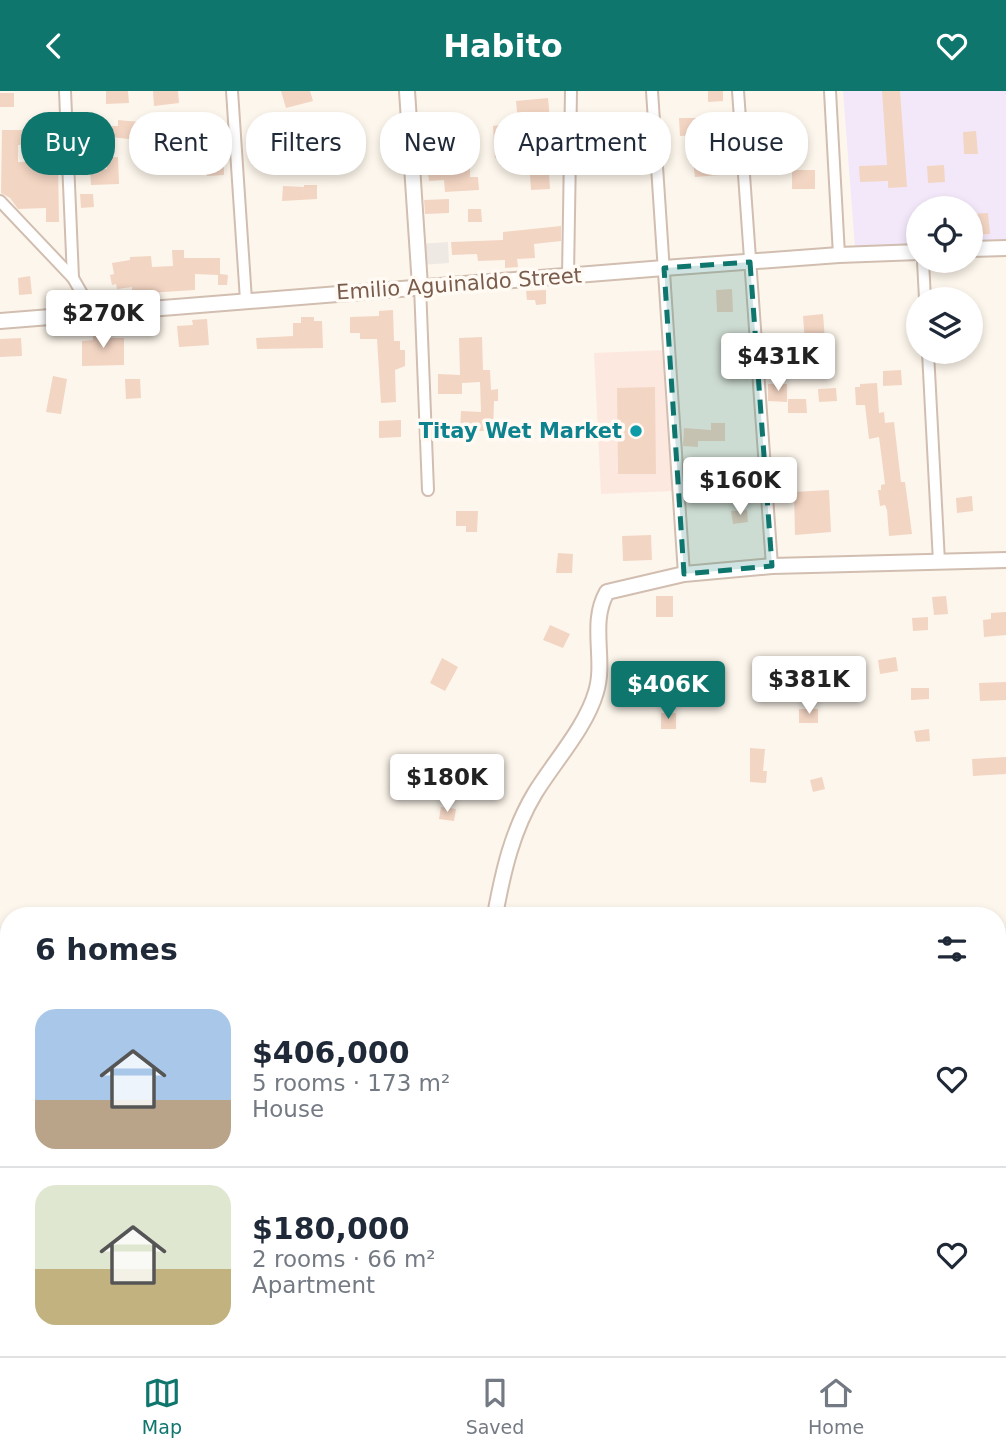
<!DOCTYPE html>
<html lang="en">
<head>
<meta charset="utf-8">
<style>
  body { margin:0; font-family:"DejaVu Sans",sans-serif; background:#f2f2f3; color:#1f2937; height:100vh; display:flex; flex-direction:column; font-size:26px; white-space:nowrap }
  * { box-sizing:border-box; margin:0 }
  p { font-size:23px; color:#747a83 }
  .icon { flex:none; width:38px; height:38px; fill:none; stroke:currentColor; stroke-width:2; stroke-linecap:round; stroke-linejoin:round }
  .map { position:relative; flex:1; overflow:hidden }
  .sheet { position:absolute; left:0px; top:816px; width:1006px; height:450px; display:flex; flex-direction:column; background:#fff; border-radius:28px 28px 0 0; box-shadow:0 4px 10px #0003 }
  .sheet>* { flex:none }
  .top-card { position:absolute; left:21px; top:21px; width:964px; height:63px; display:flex; gap:14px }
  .controls { position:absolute; left:906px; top:105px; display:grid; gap:14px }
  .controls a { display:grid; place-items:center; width:77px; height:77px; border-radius:50%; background:#fff; box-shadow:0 4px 10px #0003; font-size:35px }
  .price { position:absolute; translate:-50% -60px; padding:0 16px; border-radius:7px; background:#fff; color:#222; font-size:23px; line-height:46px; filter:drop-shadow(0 2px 4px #0008) }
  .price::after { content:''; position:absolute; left:50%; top:42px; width:21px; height:16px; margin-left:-10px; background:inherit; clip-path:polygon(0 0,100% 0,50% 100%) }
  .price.on { background:#0f766e; color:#fff }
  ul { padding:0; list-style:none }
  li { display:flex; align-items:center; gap:21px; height:175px; padding:0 35px }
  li+li { border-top:2px solid #e0e1e3 }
  li span { display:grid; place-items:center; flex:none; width:196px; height:140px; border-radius:21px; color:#555 }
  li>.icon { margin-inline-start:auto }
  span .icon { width:84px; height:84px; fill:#fffc; stroke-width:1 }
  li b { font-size:30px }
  h2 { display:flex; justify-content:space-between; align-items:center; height:84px; padding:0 35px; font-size:30px }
  .chip { padding:0 24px; border-radius:28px; background:#fff; box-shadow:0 4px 10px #0003; font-size:24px; line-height:63px }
  .chip.on { background:#0f766e; color:#fff }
  header { display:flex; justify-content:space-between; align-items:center; height:91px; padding:0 35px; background:#0f766e; color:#fff; font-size:32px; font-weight:700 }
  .dock { display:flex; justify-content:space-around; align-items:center; height:98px; border-top:2px solid #e0e1e3; background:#fff; font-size:19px; color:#747a83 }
  .dock a { display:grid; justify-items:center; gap:4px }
  .dock .on { color:#0f766e }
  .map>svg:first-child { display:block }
  .commercial { fill:#fde8e0 }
  .industrial { fill:#efe9e4 }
  .education { fill:#f3e8fa }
  .building { fill:#f3d5c3 }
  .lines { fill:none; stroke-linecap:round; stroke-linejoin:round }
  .minor-casing { stroke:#d1beb0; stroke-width:14 }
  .tertiary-casing { stroke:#d1beb0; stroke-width:18 }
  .minor { stroke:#fff; stroke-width:10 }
  .tertiary { stroke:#fff; stroke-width:14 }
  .marked { fill:#0f766e; fill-opacity:0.2; stroke:#0f766e; stroke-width:5; stroke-dasharray:14 9; stroke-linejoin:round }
  .culture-dot { fill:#0f9aa8; stroke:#fffaf3; stroke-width:2.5 }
  .labels { text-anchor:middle; stroke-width:7; stroke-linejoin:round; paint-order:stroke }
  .street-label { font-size:21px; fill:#7a5c4d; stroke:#fffaf3 }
  .culture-label { font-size:21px; font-weight:bold; fill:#0d838f; stroke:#fffaf3; text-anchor:end }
</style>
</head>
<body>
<header><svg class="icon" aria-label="back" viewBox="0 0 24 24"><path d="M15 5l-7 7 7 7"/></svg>Habito<svg class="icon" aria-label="heart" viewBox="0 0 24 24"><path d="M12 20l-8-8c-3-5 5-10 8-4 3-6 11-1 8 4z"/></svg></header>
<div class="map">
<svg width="1006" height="1265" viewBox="0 0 1006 1265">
  <rect width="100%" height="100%" fill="#fdf6ec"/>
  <!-- commercial -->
  <polygon class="commercial" points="666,259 673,400 601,403 594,262"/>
  <!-- industrial -->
  <polygon class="industrial" points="448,151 449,172 421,174 419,153"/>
  <!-- education -->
  <polygon class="education" points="843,0 1006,0 1006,148 971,150 971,117 919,117 919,153 855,156"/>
  <!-- building -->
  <g class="building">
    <polygon points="106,0 128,0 129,12 106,13"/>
    <polygon points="153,0 178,0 179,12 154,15"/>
    <polygon points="281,0 310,0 313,10 286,17"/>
    <polygon points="708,0 723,0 723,10 708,11"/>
    <polygon points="882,0 900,0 907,96 888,97 888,90 860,91 859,75 887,74"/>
    <rect x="0" y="2" width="14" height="14"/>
    <polygon points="548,7 550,29 518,31 516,10"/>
    <polygon points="679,27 705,27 706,44 680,45"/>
    <polygon points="118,29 140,31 138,49 101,45 101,47 84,47 84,35 118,35"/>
    <polygon points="632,32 633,50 609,52 608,33"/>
    <polygon points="510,33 513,66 495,67 493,35"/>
    <polygon points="204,35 204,49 181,50 181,36"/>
    <polygon points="2,39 47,39 48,52 18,54 18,71 58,70 59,131 46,131 46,117 18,118 10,107 1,102"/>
    <polygon points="976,40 978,63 964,63 963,41"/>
    <rect x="289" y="52" width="16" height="18"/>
    <polygon points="448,54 449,73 470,73 470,86 478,86 479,99 445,101 444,89 429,90 424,56"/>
    <polygon points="207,65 224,65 224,84 207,85"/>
    <polygon points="118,66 119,93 91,94 90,78 107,78 106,67"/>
    <polygon points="718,68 720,84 695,86 693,71"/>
    <polygon points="944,74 945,91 928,92 927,75"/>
    <rect x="792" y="79" width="23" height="19"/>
    <polygon points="549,83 550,98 531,99 530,84"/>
    <polygon points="304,94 317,94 317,108 282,110 283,95 304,96"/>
    <polygon points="80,103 93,103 94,116 81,117"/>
    <polygon points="449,108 449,122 425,123 424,109"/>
    <polygon points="468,118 481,118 482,131 468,131"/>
    <polygon points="988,122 990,143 971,144 971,123"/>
    <polygon points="561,135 561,150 534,153 535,167 517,168 518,176 505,177 505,169 478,170 477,163 452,164 451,151 503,149 503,141"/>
    <polygon points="172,159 184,159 184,167 220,167 220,183 228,184 227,194 218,194 218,184 195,183 195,199 132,203 132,196 117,198 116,193 112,194 110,184 114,183 112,172 130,169 130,166 151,165 152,176 173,175"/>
    <polygon points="30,185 32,203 19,204 18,187"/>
    <polygon points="732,198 733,221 717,221 716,199"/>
    <polygon points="546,199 546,213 536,214 535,209 527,209 526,200"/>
    <polygon points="393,219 394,250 400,250 400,259 405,259 405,275 395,279 396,311 381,312 377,248 360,248 360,242 350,242 350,226 379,225 379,220"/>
    <polygon points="823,223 825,249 805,250 803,225"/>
    <polygon points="301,226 314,226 314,230 322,230 323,257 257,258 256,247 293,245 293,232 301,232"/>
    <polygon points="207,228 209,254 179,256 177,235 193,234 192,229"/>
    <polygon points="93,239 109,239 109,247 124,247 124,274 82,275 82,250 93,249"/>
    <polygon points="482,246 483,279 490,279 491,299 498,298 498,310 494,310 493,340 460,340 461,320 481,321 480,291 462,292 462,303 438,303 438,283 460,284 459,247"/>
    <polygon points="21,247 22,265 0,266 0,248"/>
    <polygon points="901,279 902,294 883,295 883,280"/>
    <polygon points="53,285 67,288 61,323 46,321"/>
    <polygon points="125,288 140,288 141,307 126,308"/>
    <polygon points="877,292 879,322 884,321 885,332 894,331 901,391 905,391 912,443 889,445 887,419 885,414 880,415 878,399 881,399 881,394 885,393 879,346 869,348 865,314 856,314 855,296 860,296 860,293"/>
    <polygon points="768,293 787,293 787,311 768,310"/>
    <polygon points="655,296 656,383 618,383 617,297"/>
    <polygon points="836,297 837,310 819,311 818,298"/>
    <polygon points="788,308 806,308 807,322 788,322"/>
    <polygon points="401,329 401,346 379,347 379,330"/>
    <polygon points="711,332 725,332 725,350 698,350 698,356 683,355 684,337 711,339"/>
    <polygon points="829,399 831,441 795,444 794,401"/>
    <polygon points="972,405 973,420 957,422 956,407"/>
    <polygon points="747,419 748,431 733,433 731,420"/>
    <polygon points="456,420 478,420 477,441 466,441 466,435 456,435"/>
    <polygon points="651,444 652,469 623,470 622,445"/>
    <polygon points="558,462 573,463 572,482 556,482"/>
    <rect x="656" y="505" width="17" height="21"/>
    <polygon points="946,505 948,523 934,524 932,506"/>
    <polygon points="1006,521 1006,544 984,546 983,529 991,528 991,522"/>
    <polygon points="928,526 928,539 913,540 912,527"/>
    <polygon points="550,534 570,543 563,557 543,549"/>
    <polygon points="896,566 898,580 880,583 878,569"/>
    <polygon points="442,567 458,576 445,600 430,592"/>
    <polygon points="1006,591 1006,609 980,610 979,592"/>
    <polygon points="911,597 929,597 929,608 911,609"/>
    <rect x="799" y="618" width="19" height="14"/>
    <rect x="661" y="622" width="15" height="16"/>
    <polygon points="929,638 930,650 916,651 914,640"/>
    <polygon points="750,657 765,658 763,680 767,680 766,692 750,691"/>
    <polygon points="1006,666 1006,683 973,685 972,668"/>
    <polygon points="822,686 825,698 813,701 810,689"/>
    <polygon points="441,716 456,718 454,730 439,728"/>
  </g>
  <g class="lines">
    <!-- minor casing -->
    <g class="minor-casing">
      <g id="minor">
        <polyline points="65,0 73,187"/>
        <polyline points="232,0 246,209"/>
        <polyline points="652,0 684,483"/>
        <polyline points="738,0 772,475"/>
        <polyline points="830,0 839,164"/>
        <polyline points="0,110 73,187 93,222"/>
        <polyline points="923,170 925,208"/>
        <polyline points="568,184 571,0"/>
        <polyline points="420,195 428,399"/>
        <polyline points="928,261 939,471"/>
      </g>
    </g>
    <!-- tertiary casing -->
    <g class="tertiary-casing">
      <g id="tertiary">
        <polyline points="407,0 420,195"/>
        <polyline points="971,158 1006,157"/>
        <polyline points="0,230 664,177 839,164 919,161"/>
        <path d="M495 824C503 781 512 740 535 702 554 671 586 636 596 601 606 569 589 532 607 501L684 483 772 475 1006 469"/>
        <polyline points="440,1256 441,1265"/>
      </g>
    </g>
    <!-- minor -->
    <use href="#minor" class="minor"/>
    <!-- tertiary -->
    <use href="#tertiary" class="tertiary"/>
  </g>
  <!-- marked area -->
  <path class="marked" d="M750 171 772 475 684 483 664 177Z"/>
  <!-- markers -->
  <circle class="culture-dot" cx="636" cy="340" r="7"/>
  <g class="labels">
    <!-- street labels -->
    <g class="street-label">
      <text transform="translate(459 193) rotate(-4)" y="7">Emilio Aguinaldo Street</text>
    </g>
    <!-- culture labels -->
    <g class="culture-label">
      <text x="622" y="347">Titay Wet Market</text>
    </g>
  </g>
</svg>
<div class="controls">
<a><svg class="icon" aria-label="locate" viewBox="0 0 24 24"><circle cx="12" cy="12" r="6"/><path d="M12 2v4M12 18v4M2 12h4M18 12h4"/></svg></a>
<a><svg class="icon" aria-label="layers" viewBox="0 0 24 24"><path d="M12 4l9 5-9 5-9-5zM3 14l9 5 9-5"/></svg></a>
</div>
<b class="price" style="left:103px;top:259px">$270K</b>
<b class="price" style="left:778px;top:302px">$431K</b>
<b class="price" style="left:740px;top:426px">$160K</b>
<b class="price" style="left:809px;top:625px">$381K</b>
<b class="price on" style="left:668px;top:630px">$406K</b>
<b class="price" style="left:447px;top:723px">$180K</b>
<div class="top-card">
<a class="chip on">Buy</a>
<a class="chip">Rent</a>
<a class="chip">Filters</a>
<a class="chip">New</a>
<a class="chip">Apartment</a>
<a class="chip">House</a>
</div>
<section class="sheet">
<h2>6 homes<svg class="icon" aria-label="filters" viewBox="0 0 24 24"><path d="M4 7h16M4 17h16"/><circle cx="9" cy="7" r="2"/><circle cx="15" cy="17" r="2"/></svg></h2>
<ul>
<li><span style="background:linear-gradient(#a9c7e8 65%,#b9a48a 0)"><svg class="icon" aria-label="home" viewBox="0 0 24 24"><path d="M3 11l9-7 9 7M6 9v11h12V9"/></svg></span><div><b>$406,000</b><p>5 rooms · 173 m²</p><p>House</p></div><svg class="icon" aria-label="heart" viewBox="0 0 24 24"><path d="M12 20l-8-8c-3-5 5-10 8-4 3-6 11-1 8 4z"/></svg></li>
<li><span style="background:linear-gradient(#dfe7d0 60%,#c2b280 0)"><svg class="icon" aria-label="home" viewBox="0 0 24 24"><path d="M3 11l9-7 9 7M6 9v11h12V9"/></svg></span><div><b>$180,000</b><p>2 rooms · 66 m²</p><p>Apartment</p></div><svg class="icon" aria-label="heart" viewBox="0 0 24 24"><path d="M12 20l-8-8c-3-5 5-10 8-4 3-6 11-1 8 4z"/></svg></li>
</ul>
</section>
</div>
<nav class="dock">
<a class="on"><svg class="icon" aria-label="map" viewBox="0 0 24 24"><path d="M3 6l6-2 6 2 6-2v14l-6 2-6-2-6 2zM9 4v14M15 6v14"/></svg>Map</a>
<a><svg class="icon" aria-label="saved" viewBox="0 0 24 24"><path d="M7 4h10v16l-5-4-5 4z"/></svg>Saved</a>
<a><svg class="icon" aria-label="home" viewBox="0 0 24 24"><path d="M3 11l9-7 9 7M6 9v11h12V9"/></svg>Home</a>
</nav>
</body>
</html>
